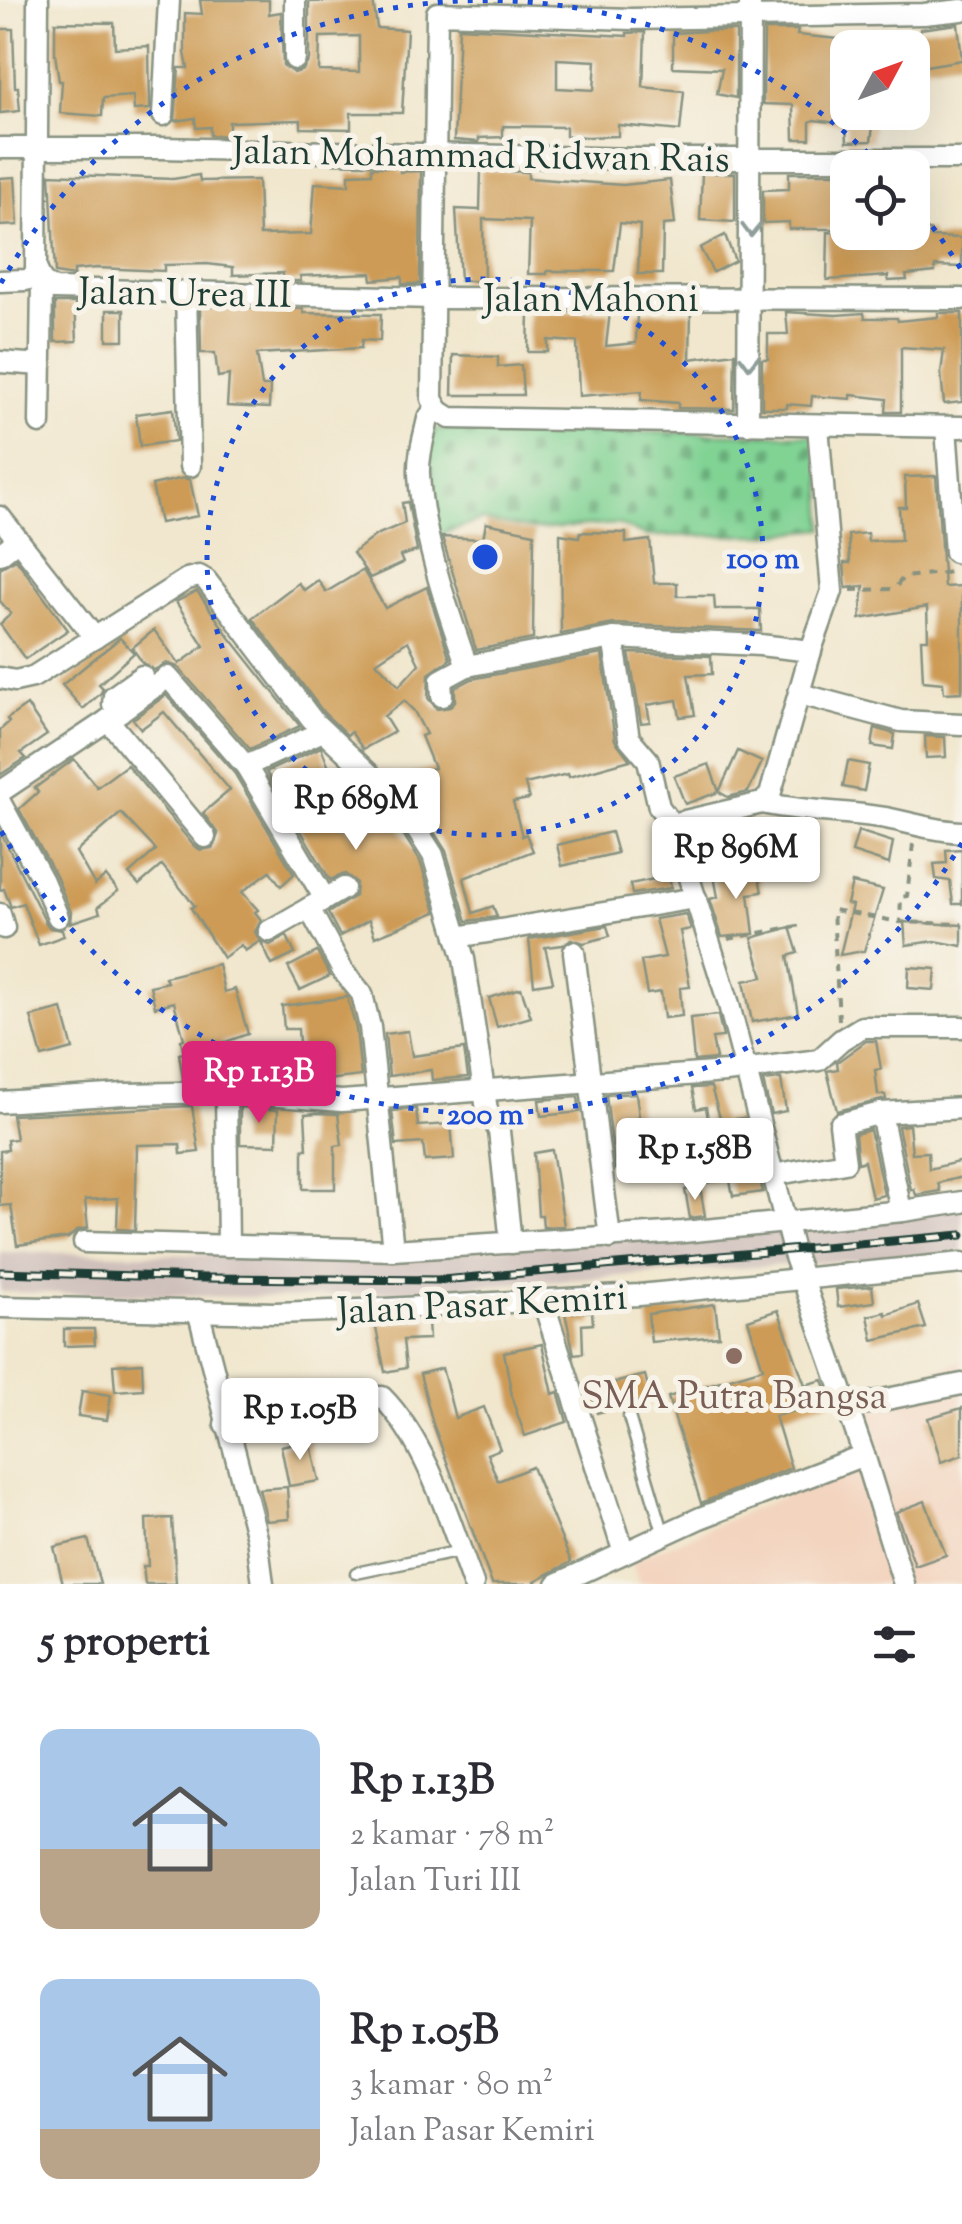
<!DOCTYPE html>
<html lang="id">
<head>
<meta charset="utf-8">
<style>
  body { margin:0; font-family:"Sorts Mill Goudy",serif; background:#f2f2f3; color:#2b2b33; height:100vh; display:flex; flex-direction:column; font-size:38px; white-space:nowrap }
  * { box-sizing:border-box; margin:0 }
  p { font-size:32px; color:#7c7c81 }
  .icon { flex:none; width:55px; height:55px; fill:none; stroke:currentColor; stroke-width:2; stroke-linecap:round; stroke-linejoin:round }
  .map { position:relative; height:1584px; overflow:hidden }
  .drawer { display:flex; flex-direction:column; background:#fff; flex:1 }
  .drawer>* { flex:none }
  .needle { width:65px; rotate:49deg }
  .buttons { position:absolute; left:830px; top:30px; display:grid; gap:20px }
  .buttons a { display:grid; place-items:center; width:100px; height:100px; border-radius:20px; background:#fff; box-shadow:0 10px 40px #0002; font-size:50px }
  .price { position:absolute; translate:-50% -85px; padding:0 22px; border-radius:10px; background:#fff; color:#222; font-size:32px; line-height:65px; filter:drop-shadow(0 2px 5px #0008) }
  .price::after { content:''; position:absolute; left:50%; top:60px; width:30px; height:22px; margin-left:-15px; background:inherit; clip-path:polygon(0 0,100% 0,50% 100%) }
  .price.active { background:#db2777; color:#fff }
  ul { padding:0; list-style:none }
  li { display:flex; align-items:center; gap:30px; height:250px; padding:0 40px }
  li span { display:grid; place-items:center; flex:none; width:280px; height:200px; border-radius:20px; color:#555 }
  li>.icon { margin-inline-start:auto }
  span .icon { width:120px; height:120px; fill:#fffc; stroke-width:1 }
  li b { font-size:42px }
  h2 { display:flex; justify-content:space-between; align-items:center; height:120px; padding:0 40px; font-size:42px }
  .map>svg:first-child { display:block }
  .built { fill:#f3d4bf }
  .industrial { fill:#cfc0bb }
  .cemetery { fill:url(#cemetery-stones); stroke:#508864; stroke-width:2.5 }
  .building { fill:#cd9b54; fill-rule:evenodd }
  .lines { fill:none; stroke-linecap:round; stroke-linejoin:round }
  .service-casing { stroke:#889281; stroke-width:15 }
  .minor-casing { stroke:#889281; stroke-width:25 }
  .path { stroke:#889281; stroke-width:4; stroke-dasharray:8 8; stroke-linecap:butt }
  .service { stroke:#fff; stroke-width:10 }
  .minor { stroke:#fff; stroke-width:20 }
  .rail-casing { stroke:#1f3d34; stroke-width:9 }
  .rail { stroke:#f7f3e8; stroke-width:5; stroke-dasharray:15; stroke-linecap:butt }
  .oneway { stroke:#8f9e9a }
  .ring { fill:none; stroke:#1d4ed8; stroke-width:5; stroke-dasharray:5 10 }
  .education-dot { fill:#8d6e63; stroke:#f7f3e8; stroke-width:4 }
  .labels { text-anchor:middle; stroke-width:10; stroke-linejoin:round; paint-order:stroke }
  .street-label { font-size:38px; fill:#1f3d34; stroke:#f7f3e8 }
  .education-label { font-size:38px; fill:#785e54; stroke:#f7f3e8 }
  .centre { fill:#1d4ed8; stroke:#f7f3e8; stroke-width:5 }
  .ring-label { font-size:30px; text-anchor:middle; font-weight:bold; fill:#1d4ed8; stroke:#f7f3e8; stroke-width:10; stroke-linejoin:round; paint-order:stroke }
</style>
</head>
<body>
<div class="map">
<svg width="962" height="1584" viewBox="0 0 962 1584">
  <defs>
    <pattern id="cemetery-stones" width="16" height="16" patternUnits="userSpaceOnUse" patternTransform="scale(2.5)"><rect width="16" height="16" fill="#81d394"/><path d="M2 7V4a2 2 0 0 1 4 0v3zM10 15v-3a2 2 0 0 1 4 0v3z" fill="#69ac7a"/></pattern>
  </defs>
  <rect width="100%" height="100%" fill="#f7f3e8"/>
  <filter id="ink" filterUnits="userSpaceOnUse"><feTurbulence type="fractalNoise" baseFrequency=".01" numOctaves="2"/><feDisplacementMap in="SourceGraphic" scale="20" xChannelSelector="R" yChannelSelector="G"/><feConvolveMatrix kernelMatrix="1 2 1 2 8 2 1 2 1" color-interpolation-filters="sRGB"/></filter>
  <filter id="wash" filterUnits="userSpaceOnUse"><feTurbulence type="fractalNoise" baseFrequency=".0048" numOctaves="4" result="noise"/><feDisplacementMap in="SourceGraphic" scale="40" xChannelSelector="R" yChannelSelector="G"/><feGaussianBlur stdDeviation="2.25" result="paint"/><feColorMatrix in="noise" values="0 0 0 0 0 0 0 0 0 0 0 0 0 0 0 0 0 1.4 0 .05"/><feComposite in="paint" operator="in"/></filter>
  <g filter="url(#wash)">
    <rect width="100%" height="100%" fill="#f1e7ce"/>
    <!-- built -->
    <polygon class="built" points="962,1360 962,1584 639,1584 631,1561 882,1455 865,1395"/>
    <!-- industrial -->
    <polygon class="industrial" points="962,1202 962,1253 296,1298 0,1292 0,1252 394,1258"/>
    <!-- cemetery -->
    <polygon class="cemetery" points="433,429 820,435 824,529 765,535 646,536 617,524 534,530 481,520 431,538 426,473"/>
    <g id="blocks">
      <!-- building -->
      <g class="building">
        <path d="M200 0H269V14L281 12 283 65 294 73 303 70 309 60V2L373 0 377 28 407 30 402 113H351V129L301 128V120L229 122V136L210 135V127L196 128 195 118 175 121 179 68H188L185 53V13L202 14ZM359 36V72L319 71 320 37Z"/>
        <polygon points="55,22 114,23 115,48 149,46 150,109 134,110 133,96 103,98 102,116 60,113 62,81 59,81 55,54"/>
        <polygon points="958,24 962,60 926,66 920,29"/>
        <path d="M459 27 627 36V33L645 32 643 87 684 91 680 131 618 125V136L587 137 566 136V127L503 126V137L479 138V142L454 140ZM557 59 596 61 594 90 557 88Z"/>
        <polygon points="0,29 13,29 15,87 18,87 20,111 0,113"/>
        <polygon points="764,30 798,30 797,35 848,40 848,112 875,112 871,141 847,142 846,124 814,120 810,122 810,139 794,139 793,105 763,104"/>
        <polygon points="707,31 736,31 736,98 717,94 722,69 673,67 673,33"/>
        <polygon points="372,167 400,167 400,172 421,171 420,284 402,284 402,277 372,280 371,273 300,276 301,281 283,281 283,273 233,275 233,267 207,264 164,265 164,271 97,268 74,270 74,276 55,273 50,174 173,179 199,175 200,181 258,180 260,235 311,234 315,183 349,185 349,174 372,173"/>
        <polygon points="481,170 528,172 528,178 623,185 670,180 675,224 663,225 662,274 638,274 640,225 620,223 614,271 547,271 547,274 528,274 530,221 483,219 484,281 460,281 456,209 480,210"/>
        <polygon points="702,173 735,173 735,222 700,220"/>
        <polygon points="789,173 841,173 839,229 789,229 789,222 763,223 763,190 789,189"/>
        <polygon points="15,177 18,225 0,226 0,178"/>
        <polygon points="930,230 931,237 962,238 962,267 935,266 935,272 906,275 907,280 888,281 888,276 827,280 828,232 853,233 853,248 886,247 885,240 911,238 910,232"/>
        <polygon points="725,235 735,261 713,272 700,248"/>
        <polygon points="55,303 75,303 77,341 55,342"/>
        <polygon points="200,306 303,309 304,313 381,314 380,341 362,340 361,348 257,354 262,386 270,386 269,408 227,406 229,375 218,377 215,353 201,353"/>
        <rect x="107" y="310" width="17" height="30"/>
        <polygon points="529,312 610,312 606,346 636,343 637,312 691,312 690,359 735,353 734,409 678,408 678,403 641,400 642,391 579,396 577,342 548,340 548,352 528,352"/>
        <polygon points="786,312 836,315 864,313 865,318 897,318 898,321 938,317 938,313 962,313 962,402 944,404 941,373 944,350 901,347 901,412 886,412 887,399 851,395 851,399 812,396 811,406 787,404 787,408 762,408 762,359 768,359 768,334 788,334"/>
        <polygon points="453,355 498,357 498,367 521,365 523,395 452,395"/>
        <polygon points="173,409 176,441 140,446 136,414"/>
        <polygon points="936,476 944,587 962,586 962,692 944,693 943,683 923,681 921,639 928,639 927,607 860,619 864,586 846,588 844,563 850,563 848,535 867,533 868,541 901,540 899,507 906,507 905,477"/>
        <polygon points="184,478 190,480 198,516 160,523 152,485"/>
        <polygon points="408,502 417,551 400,556 403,563 370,578 353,553 376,535 405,523 402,503"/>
        <polygon points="486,523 534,533 533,639 476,650 442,537 483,539"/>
        <polygon points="580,532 626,533 626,543 650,540 654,583 677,583 677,596 714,596 715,609 760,609 761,631 614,624 561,634 560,534 579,537"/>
        <polygon points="16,559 68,630 25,659 0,624 11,614 0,601 0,568"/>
        <path d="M363 570 385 608 427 587 450 659 429 674 428 698 437 709 450 707 455 701V688L472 679 602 654 615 740 630 760 569 777 568 774 525 784 529 799 513 802 522 836 526 834 533 851 464 878 473 913 493 906 497 917 467 921 446 851 408 791 403 777 434 768 421 736 426 734 414 711 404 701 384 716 394 732 363 749 351 732 347 735 324 713 252 618 298 583 304 590 318 580 326 592ZM408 641 419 664 399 686 376 662Z"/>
        <polygon points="197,591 228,635 300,726 250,749 178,667 167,663 154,670 143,663 132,648 154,630 179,664 204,646 176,602"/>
        <polygon points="120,638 134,653 99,684 103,688 101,693 83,709 62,685"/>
        <polygon points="629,653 711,656 712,674 688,675 695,715 680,717 677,700 647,705 650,722 641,723"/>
        <polygon points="166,695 235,774 294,874 281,886 270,871 242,892 258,910 255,912 261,920 255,932 260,941 245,951 241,945 223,958 191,908 195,906 162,865 139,885 129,874 156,850 121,813 76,852 95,885 106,876 118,891 98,907 100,913 70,923 71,912 56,876 19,809 38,792 35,788 74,759 97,787 127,765 194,846 201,850 213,848 218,834 203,813 230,790 164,712 141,729 133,719"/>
        <polygon points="27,705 47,735 21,753 26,758 0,775 0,730 9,722 7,719"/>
        <polygon points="875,728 895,734 893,749 872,746"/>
        <polygon points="925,736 945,737 946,757 926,758"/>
        <polygon points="321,747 332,775 311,784 355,836 392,816 420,861 436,912 375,937 369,920 340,936 328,913 355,896 356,882 345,874 330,880 266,772"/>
        <polygon points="738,751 762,762 748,792 728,797 719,792"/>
        <polygon points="848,761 869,765 864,791 843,787"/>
        <polygon points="709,764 719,792 685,804 674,776"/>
        <polygon points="725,826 728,845 700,850 696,832"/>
        <polygon points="0,831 46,923 50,928 62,930 64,936 39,945 23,903 11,907 4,889 0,890"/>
        <polygon points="858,831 893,842 889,864 852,852"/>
        <polygon points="611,832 617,853 562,866 557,845"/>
        <polygon points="962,849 962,904 953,904 950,881 936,879 934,864 947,863 946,850"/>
        <polygon points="757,868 762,892 749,894 754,934 722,937 710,899 718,897 714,876"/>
        <polygon points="669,876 671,888 632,894 630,884"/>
        <polygon points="852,883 883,890 864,951 840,955 852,905 847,904"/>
        <polygon points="686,914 691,929 680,931 690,987 680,988 682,1016 664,1018 661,992 647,994 641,961 665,957 655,919"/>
        <polygon points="904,922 962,925 962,946 935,941 906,945"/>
        <polygon points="607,926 610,936 584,943 571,939 563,945 545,947 553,982 534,985 529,939"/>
        <polygon points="790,927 798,953 788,956 798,1014 752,1022 744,981 763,977 752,938"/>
        <polygon points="287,936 295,954 272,965 261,942 270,945"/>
        <polygon points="317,952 330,976 300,990 288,967"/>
        <polygon points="218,964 224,992 235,989 248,1034 222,1043 226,1072 183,1079 179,1054 184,1053 181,1040 184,1039 174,1002 155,1007 150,986 167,982 165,977"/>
        <polygon points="909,967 936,969 934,990 908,988"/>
        <polygon points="521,988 531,1017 497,1027 489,998"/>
        <polygon points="347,997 356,1029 361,1076 302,1083 298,1029 284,1029 282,1006"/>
        <polygon points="62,1009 73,1049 42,1057 31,1017"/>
        <polygon points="718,1015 723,1037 712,1038 716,1059 694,1061 690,1018"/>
        <polygon points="408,1031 412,1056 464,1049 468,1077 432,1080 431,1070 389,1076 385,1034"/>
        <polygon points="866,1041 876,1041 881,1069 875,1070 878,1095 885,1095 886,1099 837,1111 827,1071 838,1069 837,1062"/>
        <polygon points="781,1079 786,1111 771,1114 763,1081"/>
        <polygon points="711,1087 721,1121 744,1118 750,1140 726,1143 734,1176 706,1183 700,1158 615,1169 606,1095 636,1093 642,1140 666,1138 667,1142 711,1137 706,1107 696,1109 692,1088"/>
        <polygon points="578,1097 580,1112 541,1116 539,1100"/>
        <polygon points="192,1106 199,1152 181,1154 180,1144 137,1145 135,1230 117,1229 118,1198 85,1200 88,1228 78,1230 68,1238 17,1245 11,1205 0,1206 0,1151 8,1150 7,1140 16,1139 12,1115"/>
        <polygon points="240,1107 278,1110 277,1145 240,1144"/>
        <polygon points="416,1109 418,1126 451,1124 454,1159 425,1161 423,1143 396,1145 392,1111"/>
        <polygon points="317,1113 338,1114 342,1145 335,1146 335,1189 303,1189 303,1149 307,1149 305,1114"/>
        <polygon points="909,1125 912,1153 928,1152 929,1169 962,1161 962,1177 938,1183 940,1191 916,1195 914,1189 911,1190 898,1126"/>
        <polygon points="870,1130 884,1195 872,1198 864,1161 858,1163 855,1134"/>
        <polygon points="552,1150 564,1226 543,1227 542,1215 538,1215 534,1153"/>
        <polygon points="759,1176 763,1192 733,1196 730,1181"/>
        <polygon points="700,1187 705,1216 690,1218 685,1190"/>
        <polygon points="872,1286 874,1302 838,1307 836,1289"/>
        <polygon points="715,1304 719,1336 651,1342 648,1314"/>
        <polygon points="918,1304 926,1328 873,1340 868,1316 885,1312 886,1315"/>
        <polygon points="778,1310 805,1385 823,1380 831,1401 775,1416 791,1468 701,1503 668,1397 763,1368 748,1320"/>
        <polygon points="592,1311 593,1324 582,1325 583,1353 574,1354 565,1313"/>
        <polygon points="428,1320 429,1339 403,1340 406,1368 385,1372 375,1323"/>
        <polygon points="64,1329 94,1329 95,1345 64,1346"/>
        <polygon points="542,1344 553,1394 558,1392 567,1422 525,1436 513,1402 504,1352"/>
        <polygon points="142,1363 143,1389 115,1391 113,1365"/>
        <polygon points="442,1368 455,1418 484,1407 500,1449 487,1454 498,1481 532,1467 571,1562 535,1581 537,1584 492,1584 433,1424 420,1374"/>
        <polygon points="645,1375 651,1398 597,1413 590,1389"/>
        <polygon points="82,1391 111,1395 107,1420 78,1416"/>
        <polygon points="962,1408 962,1455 941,1462 928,1418"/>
        <polygon points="310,1440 319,1481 289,1486 281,1446"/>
        <polygon points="287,1487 289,1519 267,1521 259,1489"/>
        <polygon points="925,1501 946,1555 915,1566 896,1512"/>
        <polygon points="172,1518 176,1584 145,1584 143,1566 148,1566 146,1519"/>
        <polygon points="88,1539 100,1584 63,1584 54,1547"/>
      </g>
    </g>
  </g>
  <g filter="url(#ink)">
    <use href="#blocks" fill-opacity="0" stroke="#889281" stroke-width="2.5"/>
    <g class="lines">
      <!-- service casing -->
      <g class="service-casing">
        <g id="service">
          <polyline points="263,1094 263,1060"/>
          <polyline points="629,1417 664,1535"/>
          <polyline points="356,1573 461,1551"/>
        </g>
      </g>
      <!-- minor casing -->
      <g class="minor-casing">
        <g id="minor">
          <polyline points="38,0 36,268 42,282 54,289 433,298 962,299"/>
          <polyline points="295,0 295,59"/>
          <polyline points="163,115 169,0"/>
          <polyline points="0,148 161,148 638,159 962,159"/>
          <polyline points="0,281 26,280 39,276"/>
          <polyline points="186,291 190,466"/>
          <polyline points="0,362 41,365"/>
          <polyline points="439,411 432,399 437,13 631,19 924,14 962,10"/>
          <polyline points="439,411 450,418 962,427"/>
          <path d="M439 411 432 413 428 419C424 437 418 456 419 474 422 535 447 609 467 666L613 638"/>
          <polyline points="40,423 42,282"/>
          <polyline points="748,424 750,0"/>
          <polyline points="946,427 955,552 962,553"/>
          <polyline points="0,517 95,638"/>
          <polyline points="0,554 18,540"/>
          <polyline points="811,651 760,645 613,638 629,738 648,760 659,807 672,824 728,1001 793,1251 864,1455 904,1584"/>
          <polyline points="0,678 15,681 33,677 187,579 199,576 206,580 314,722 399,802 433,855 464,959 487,1110 499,1131 511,1243"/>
          <polyline points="800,694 901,721 962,724"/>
          <polyline points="442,696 441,680 467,666"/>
          <polyline points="120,712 113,704 114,696 142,676"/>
          <polyline points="108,720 168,677 246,766 325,899 269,931"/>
          <polyline points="246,766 323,731"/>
          <polyline points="0,792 108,720 205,837"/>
          <polyline points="0,802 43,881 58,917"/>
          <path d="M762 803C803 812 844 811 886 818 912 823 935 831 962 832"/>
          <polyline points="672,824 762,803 770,795 812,647 832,591 818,426"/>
          <polyline points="325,899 344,888"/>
          <polyline points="309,908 343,971 362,994 370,1027 393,1250"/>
          <polyline points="0,914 4,928"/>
          <polyline points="457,937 696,898"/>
          <polyline points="574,952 610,1238"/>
          <polyline points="226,1092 228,1246"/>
          <polyline points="0,1102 124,1094 226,1092 342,1101 726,1072 819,1060 841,1040 862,1027 962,1027"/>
          <polyline points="881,1113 901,1211"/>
          <polyline points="773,1175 845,1162 840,1124 881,1113 962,1108"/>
          <polyline points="84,1242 393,1250 683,1232 903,1211 962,1202"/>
          <polyline points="543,1301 624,1553"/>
          <polyline points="0,1307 276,1313 385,1309 639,1295 962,1263"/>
          <polyline points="198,1310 257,1538 263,1584"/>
          <polyline points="847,1407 962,1384"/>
          <path d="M225 1424 365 1397H382C427 1442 451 1525 473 1584"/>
          <polyline points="557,1584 700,1518 864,1455"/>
        </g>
      </g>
      <!-- path -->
      <g class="path">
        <polyline points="851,590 895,589 903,577 953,572"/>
        <polyline points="913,844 907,896 901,897 900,922 962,924"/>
        <polyline points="728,939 802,925"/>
        <polyline points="839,1020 833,910 900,922"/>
      </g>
      <!-- service -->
      <use href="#service" class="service"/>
      <!-- minor -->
      <use href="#minor" class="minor"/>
      <!-- rail casing -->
      <g class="rail-casing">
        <polyline id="rail" points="0,1272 205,1278 442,1280 962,1235"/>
      </g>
      <!-- rail -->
      <use href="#rail" class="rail"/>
    </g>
    <!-- one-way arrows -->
    <defs><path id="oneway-chevron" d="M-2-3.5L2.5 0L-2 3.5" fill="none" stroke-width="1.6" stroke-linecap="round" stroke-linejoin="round" transform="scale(2.5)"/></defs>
    <g class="oneway">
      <use href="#oneway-chevron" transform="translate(751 230) rotate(91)"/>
      <use href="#oneway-chevron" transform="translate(749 362) rotate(91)"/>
    </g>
  </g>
  <!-- distance rings -->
  <g class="ring">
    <circle cx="485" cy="557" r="278"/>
    <path d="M962 843A556 556 0 0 1 1 831M1 283A556 556 0 0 1 882 167M914 203A556 556 0 0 1 962 271"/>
  </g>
  <!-- markers -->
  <circle class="education-dot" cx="734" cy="1356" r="10"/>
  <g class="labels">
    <!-- street labels -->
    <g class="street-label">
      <text transform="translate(481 154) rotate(1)" y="13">Jalan Mohammad Ridwan Rais</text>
      <text transform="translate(185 292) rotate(1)" y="13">Jalan Urea III</text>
      <text x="591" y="311">Jalan Mahoni</text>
      <text transform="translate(482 1303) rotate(-3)" y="13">Jalan Pasar Kemiri</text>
    </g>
    <!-- education labels -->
    <g class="education-label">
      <text x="734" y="1408">SMA Putra Bangsa</text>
    </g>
  </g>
  <circle cx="485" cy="557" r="15" class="centre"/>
  <g class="ring-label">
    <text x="763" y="568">100 m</text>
    <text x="485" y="1124">200 m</text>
  </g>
</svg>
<div class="buttons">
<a><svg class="needle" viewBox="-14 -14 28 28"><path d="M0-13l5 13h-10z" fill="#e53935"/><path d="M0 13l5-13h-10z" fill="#7c7c81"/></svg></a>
<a><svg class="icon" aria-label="locate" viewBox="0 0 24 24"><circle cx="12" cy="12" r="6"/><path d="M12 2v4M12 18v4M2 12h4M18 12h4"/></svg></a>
</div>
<b class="price" style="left:356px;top:853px">Rp 689M</b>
<b class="price" style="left:736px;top:902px">Rp 896M</b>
<b class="price active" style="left:259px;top:1126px">Rp 1.13B</b>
<b class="price" style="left:695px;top:1203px">Rp 1.58B</b>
<b class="price" style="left:300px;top:1463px">Rp 1.05B</b>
</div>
<section class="drawer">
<h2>5 properti<svg class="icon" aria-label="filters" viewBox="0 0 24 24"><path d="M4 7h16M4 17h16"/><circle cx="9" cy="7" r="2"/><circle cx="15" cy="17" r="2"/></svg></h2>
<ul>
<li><span style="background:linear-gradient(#a9c7e8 60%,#b9a48a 0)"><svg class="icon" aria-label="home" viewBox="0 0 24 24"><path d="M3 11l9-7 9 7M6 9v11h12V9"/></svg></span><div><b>Rp 1.13B</b><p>2 kamar · 78 m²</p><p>Jalan Turi III</p></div></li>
<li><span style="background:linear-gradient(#a9c7e8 75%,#b9a48a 0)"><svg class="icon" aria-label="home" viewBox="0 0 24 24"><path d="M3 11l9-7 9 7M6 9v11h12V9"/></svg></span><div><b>Rp 1.05B</b><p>3 kamar · 80 m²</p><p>Jalan Pasar Kemiri</p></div></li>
</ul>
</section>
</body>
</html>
